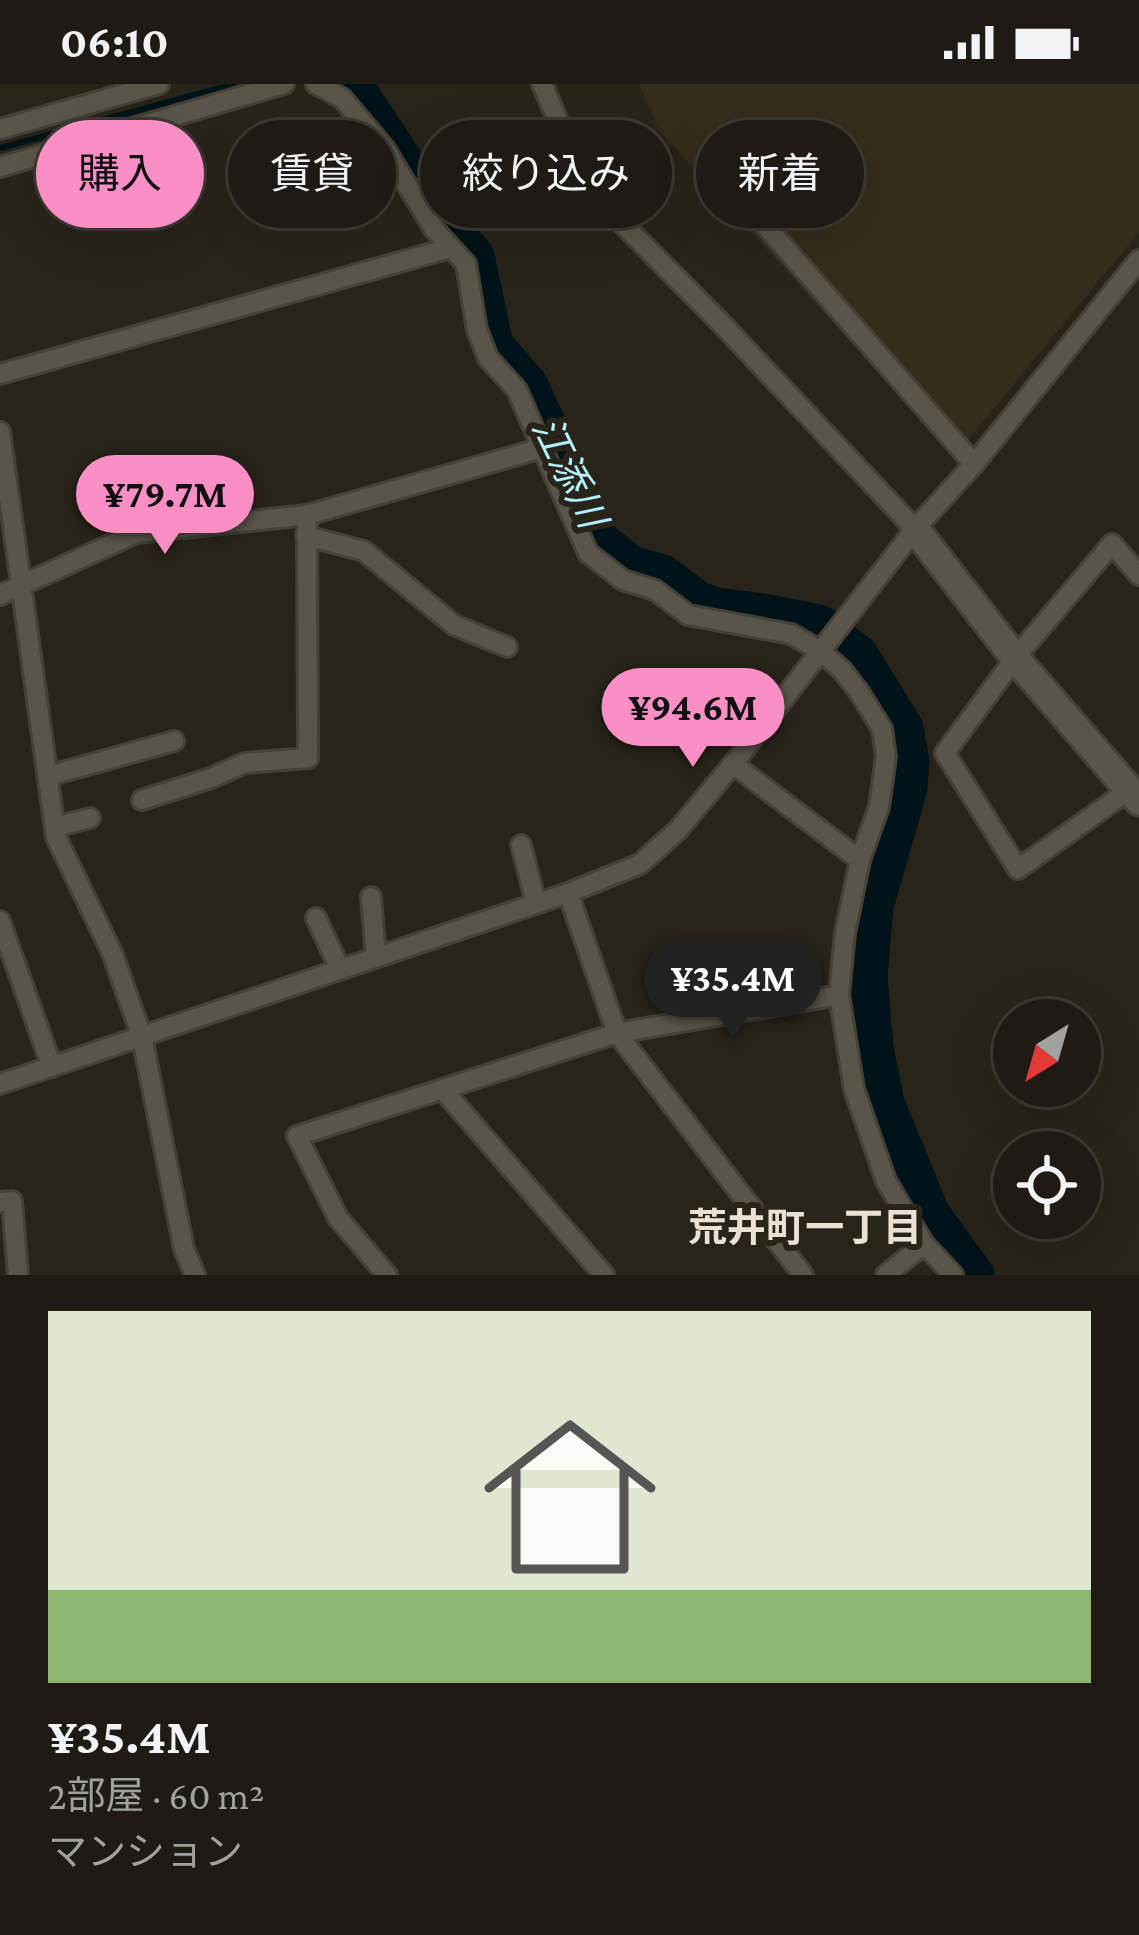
<!DOCTYPE html>
<html lang="ja">
<head>
<meta charset="utf-8">
<style>
  body { margin:0; font-family:"Crimson Pro","Noto Sans JP",serif; background:#27241d; color:#f1f3f6; height:100vh; display:flex; flex-direction:column; font-size:45px; white-space:nowrap }
  * { box-sizing:border-box; margin:0 }
  p { font-size:39px; color:#a1a1a0 }
  .icon { flex:none; width:66px; height:66px; fill:none; stroke:currentColor; stroke-width:2; stroke-linecap:round; stroke-linejoin:round }
  .map { position:relative; height:1191px; overflow:hidden }
  .sheet { display:flex; flex-direction:column; background:#1f1b14; flex:1 }
  .sheet>* { flex:none }
  .banner { position:absolute; left:36px; top:36px; width:1068px; height:108px; display:flex; gap:24px }
  .needle { width:78px; rotate:217deg }
  .controls { position:absolute; left:993px; top:915px; display:grid; gap:24px }
  .controls a { display:grid; place-items:center; width:108px; height:108px; border-radius:50%; background:#1f1b14; box-shadow:0 12px 48px #0002,0 0 0 3px #3c3934; font-size:60px }
  .price { position:absolute; translate:-50% -102px; padding:0 27px; border-radius:42px; background:#fa8fc6; color:#111; font-size:39px; line-height:78px; filter:drop-shadow(0 3px 6px #0008) }
  .price::after { content:''; position:absolute; left:50%; top:72px; width:36px; height:27px; margin-left:-18px; background:inherit; clip-path:polygon(0 0,100% 0,50% 100%) }
  .price.on { background:#222; color:#fff }
  ul { padding:0; list-style:none }
  li { display:grid; align-content:center; gap:24px; height:636px; padding:0 48px }
  li span { display:grid; place-items:center; height:372px; border-radius:0px; color:#555 }
  li>.icon { margin-inline-start:auto }
  span .icon { width:216px; height:216px; fill:#fffc; stroke-width:1 }
  li b { font-size:51px }
  .tag { padding:0 42px; border-radius:54px; background:#1f1b14; box-shadow:0 12px 48px #0002,0 0 0 3px #3c3934; font-size:42px; line-height:108px }
  .tag.on { background:#fa8fc6; color:#111 }
  .status { display:flex; justify-content:space-between; align-items:center; height:84px; padding:0 60px; background:#1f1b14; direction:ltr }
  .status svg { height:33px; fill:currentColor }
  .map>svg:first-child { display:block }
  .built { fill:#342c1c }
  .lines { fill:none; stroke-linecap:round; stroke-linejoin:round }
  .stream { stroke:#001318; stroke-width:6 }
  .river { stroke:#001318; stroke-width:39 }
  .street-casing { stroke:#454038; stroke-width:24 }
  .secondary-casing { stroke:#454038; stroke-width:33 }
  .street { stroke:#5b5549; stroke-width:18 }
  .secondary { stroke:#5b5549; stroke-width:27 }
  .labels { text-anchor:middle; stroke-width:12; stroke-linejoin:round; paint-order:stroke }
  .water-label { font-size:39px; font-style:italic; fill:#b1f0fe; stroke:#29241a }
  .neighbourhood-label { font-size:39px; font-weight:bold; fill:#eae3d5; stroke:#29241a }
</style>
</head>
<body>
<div class="status"><b>06:10</b><svg viewBox="0 0 49 12"><path d="M0 12V9h3v3zM5 12V6h3v6zM10 12V3h3v9zM15 12V0h3v12zM26 1h20v11H26zM47 4h2v5h-2z"/></svg></div>
<div class="map">
<svg width="1139" height="1191" viewBox="0 0 1139 1191">
  <rect width="100%" height="100%" fill="#29241a"/>
  <!-- built -->
  <polygon class="built" points="639,0 1139,0 1139,148 954,373 659,46"/>
  <g class="lines">
    <!-- stream -->
    <polyline class="stream" points="0,64 234,0"/>
    <!-- river -->
    <polyline class="river" points="353,0 440,132 475,172 494,261 528,300 601,457 631,481 663,490 699,517 717,523 770,530 820,540 859,571 904,644 910,678 908,704 874,822 868,893 874,964 885,1019 930,1129 975,1191"/>
    <!-- street casing -->
    <g class="street-casing">
      <g id="street">
        <polyline points="316,0 342,14 385,65 434,145 466,180 477,246 488,274 517,306 588,469 623,496 655,506 688,531 791,550 819,566 842,586 859,608 882,645 886,673 879,723 860,776"/>
        <polyline points="542,0 587,104 720,238 915,445"/>
        <polyline points="0,45 159,0"/>
        <polyline points="0,83 284,0"/>
        <polyline points="744,117 974,380"/>
        <polyline points="0,290 450,164"/>
        <polyline points="0,348 56,753 113,871 142,953 184,1165 195,1191"/>
        <polyline points="306,452 364,467 454,541 507,563"/>
        <polyline points="0,511 136,449 307,431"/>
        <polyline points="733,680 860,776 845,849 839,911 854,1005 886,1097 924,1160 886,1191"/>
        <polyline points="48,692 174,657"/>
        <polyline points="1129,706 1018,785 945,669 1015,574 1112,460 1139,491"/>
        <polyline points="142,716 211,694 245,679 308,674 307,431 542,364"/>
        <polyline points="55,743 90,734"/>
        <polyline points="521,761 536,819"/>
        <polyline points="568,809 617,949 803,1191"/>
        <polyline points="371,813 376,873"/>
        <polyline points="316,834 340,885"/>
        <polyline points="0,837 52,983"/>
        <polyline points="0,1000 568,809 640,780 678,746 733,680 915,445 974,380 1139,176"/>
        <polyline points="443,1006 604,1191"/>
        <polyline points="0,1118 12,1117 18,1191"/>
        <polyline points="924,1160 953,1191"/>
        <polyline points="387,1191 338,1134 297,1052 617,949 839,911"/>
      </g>
    </g>
    <!-- secondary casing -->
    <g class="secondary-casing">
      <polyline id="secondary" points="915,445 1015,574 1139,717"/>
    </g>
    <!-- street -->
    <use href="#street" class="street"/>
    <!-- secondary -->
    <use href="#secondary" class="secondary"/>
  </g>
  <g class="labels">
    <!-- water labels -->
    <g class="water-label">
      <text transform="translate(570 388) rotate(64)" y="14">江添川</text>
    </g>
    <!-- neighbourhood labels -->
    <g class="neighbourhood-label">
      <text x="805" y="1157">荒井町一丁目</text>
    </g>
  </g>
</svg>
<div class="controls">
<a><svg class="needle" viewBox="-14 -14 28 28"><path d="M0-13l5 13h-10z" fill="#e53935"/><path d="M0 13l5-13h-10z" fill="#a1a1a0"/></svg></a>
<a><svg class="icon" aria-label="locate" viewBox="0 0 24 24"><circle cx="12" cy="12" r="6"/><path d="M12 2v4M12 18v4M2 12h4M18 12h4"/></svg></a>
</div>
<b class="price" style="left:165px;top:473px">¥79.7M</b>
<b class="price" style="left:693px;top:686px">¥94.6M</b>
<b class="price on" style="left:733px;top:957px">¥35.4M</b>
<div class="banner">
<a class="tag on">購入</a>
<a class="tag">賃貸</a>
<a class="tag">絞り込み</a>
<a class="tag">新着</a>
</div>
</div>
<section class="sheet">
<ul>
<li><span style="background:linear-gradient(#dfe7d0 75%,#8fb573 0)"><svg class="icon" aria-label="home" viewBox="0 0 24 24"><path d="M3 11l9-7 9 7M6 9v11h12V9"/></svg></span><div><b>¥35.4M</b><p>2部屋 · 60 m²</p><p>マンション</p></div></li>
</ul>
</section>
</body>
</html>
